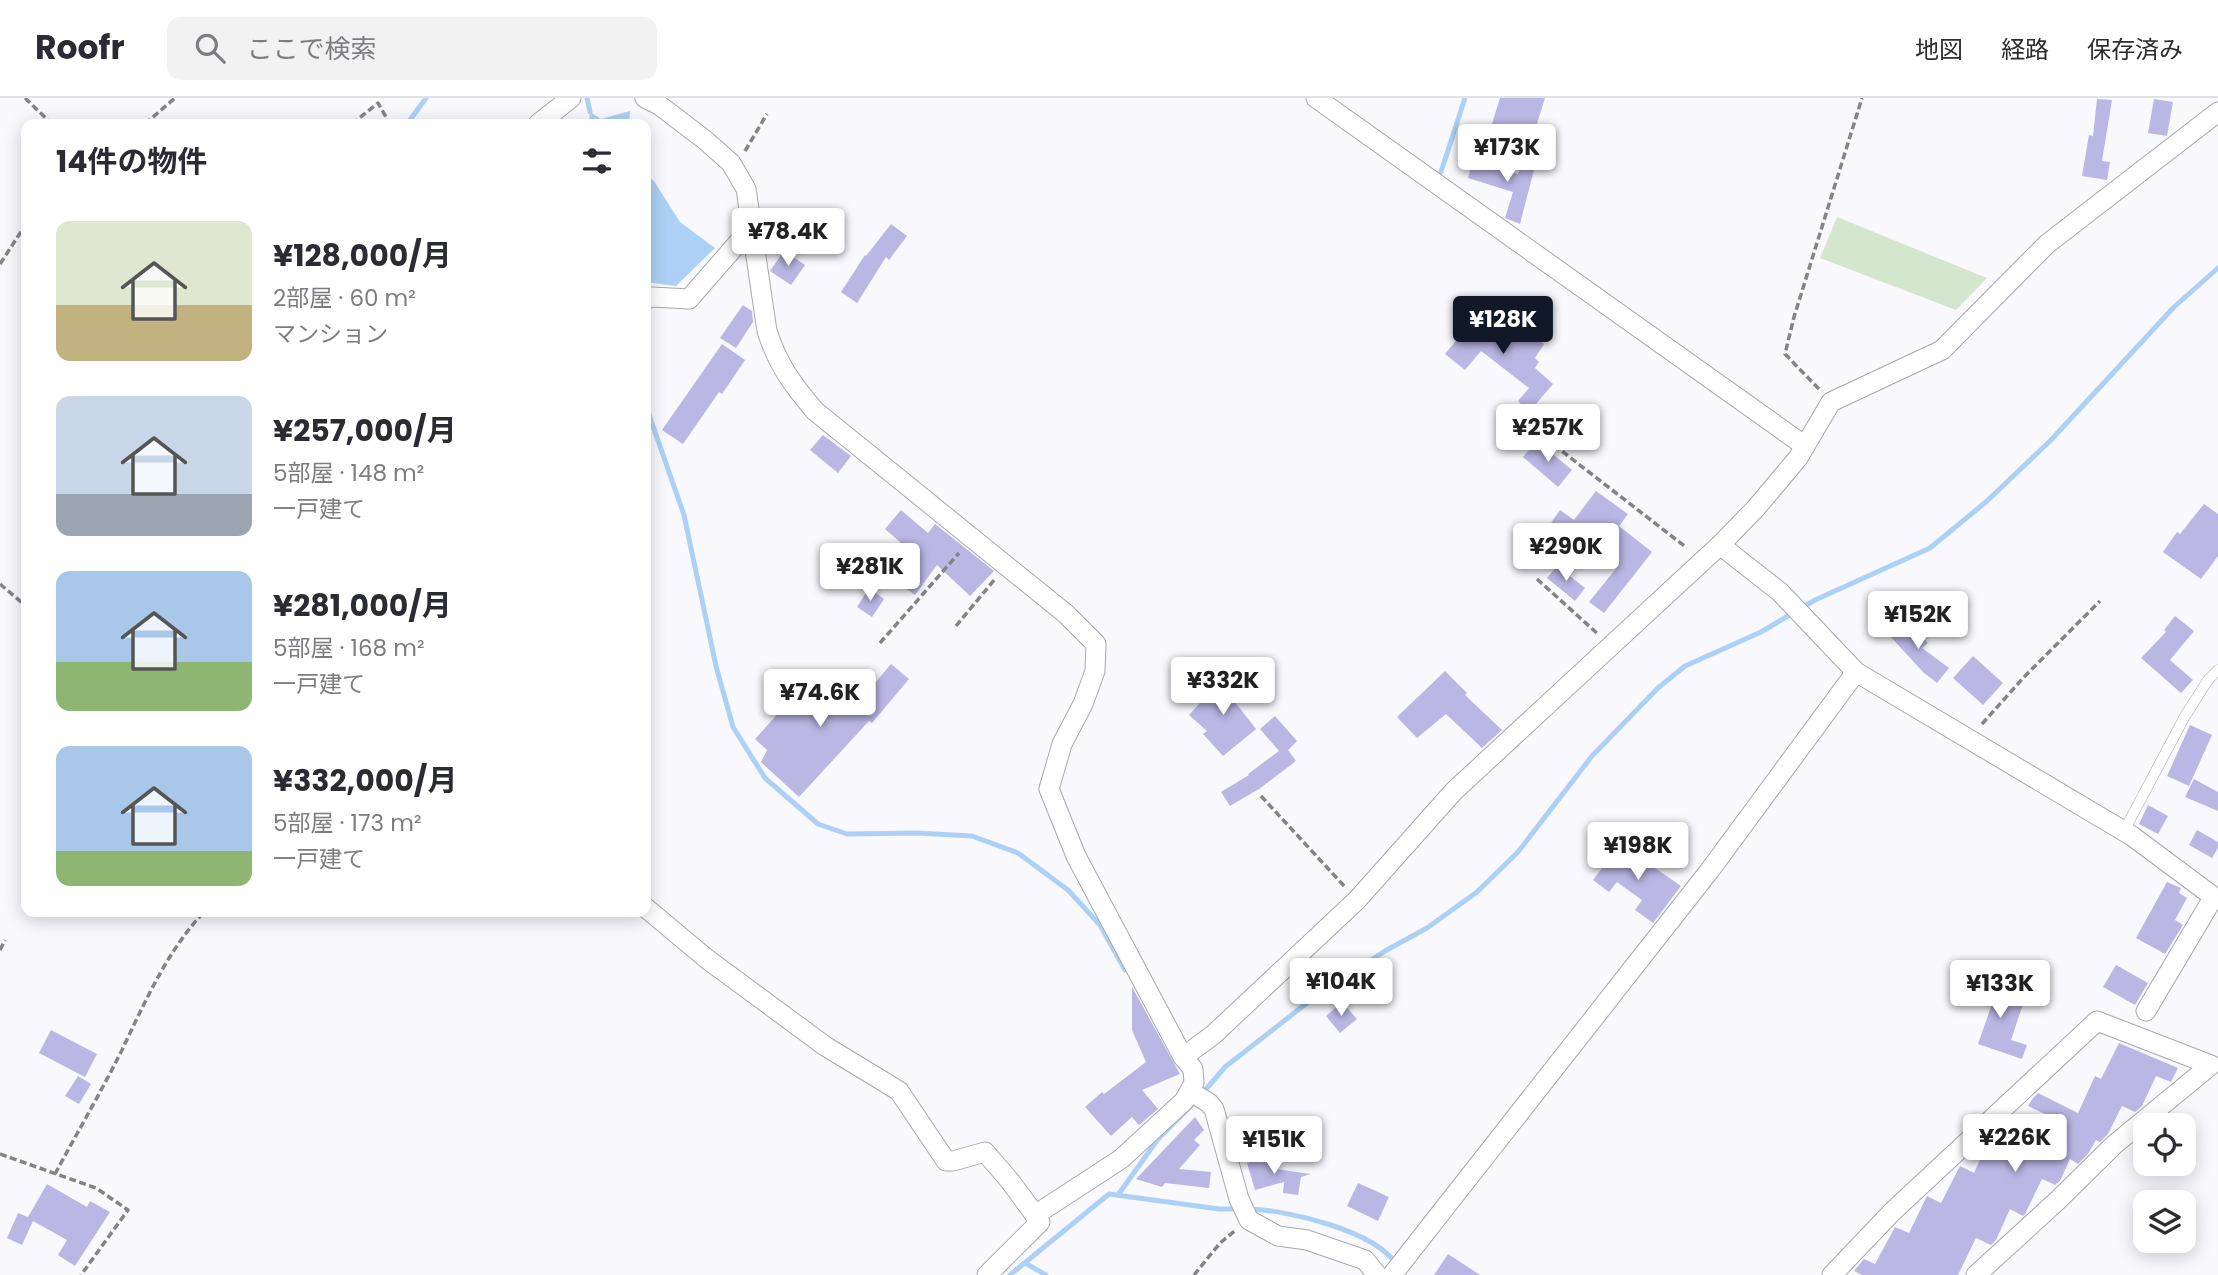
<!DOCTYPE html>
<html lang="ja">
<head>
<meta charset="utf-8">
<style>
  body { margin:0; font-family:Poppins,"Noto Sans JP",sans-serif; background:#f2f2f3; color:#2b2b33; height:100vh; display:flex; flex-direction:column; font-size:26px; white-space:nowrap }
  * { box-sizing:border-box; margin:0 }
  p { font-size:23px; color:#7c7c81 }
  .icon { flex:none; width:38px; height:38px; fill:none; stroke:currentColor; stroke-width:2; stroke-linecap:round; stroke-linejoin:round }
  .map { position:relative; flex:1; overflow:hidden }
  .details { position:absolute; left:21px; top:21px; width:630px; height:798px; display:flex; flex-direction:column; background:#fff; border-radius:14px; box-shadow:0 4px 18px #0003 }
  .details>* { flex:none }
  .controls { position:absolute; left:2133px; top:1015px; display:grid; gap:14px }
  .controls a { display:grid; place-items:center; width:63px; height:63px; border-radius:14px; background:#fff; box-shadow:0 4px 18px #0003; font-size:35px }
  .price { position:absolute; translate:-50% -60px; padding:0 16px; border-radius:7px; background:#fff; color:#222; font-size:23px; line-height:46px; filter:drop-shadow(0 2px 4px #0008) }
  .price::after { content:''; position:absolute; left:50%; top:42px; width:21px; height:16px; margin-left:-10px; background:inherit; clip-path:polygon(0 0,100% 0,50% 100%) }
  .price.active { background:#111827; color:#fff }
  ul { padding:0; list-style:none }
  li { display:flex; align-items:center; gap:21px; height:175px; padding:0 35px }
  li span { display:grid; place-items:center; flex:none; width:196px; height:140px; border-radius:14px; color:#555 }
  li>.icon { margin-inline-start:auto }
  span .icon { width:84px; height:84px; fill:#fffc; stroke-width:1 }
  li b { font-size:30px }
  h2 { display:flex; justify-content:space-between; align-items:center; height:84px; padding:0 35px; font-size:30px }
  header { display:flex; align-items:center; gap:42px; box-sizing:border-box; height:98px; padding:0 35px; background:#fff; border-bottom:2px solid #e1e1e2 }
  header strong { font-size:33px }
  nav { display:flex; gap:38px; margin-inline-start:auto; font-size:24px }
  .search { width:490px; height:63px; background:#f2f2f3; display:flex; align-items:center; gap:18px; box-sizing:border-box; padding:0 24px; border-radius:14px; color:#7c7c81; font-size:26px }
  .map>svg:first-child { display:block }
  .green { fill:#d4e6cd }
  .water { fill:#add1f6 }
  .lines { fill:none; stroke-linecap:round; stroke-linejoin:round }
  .stream { stroke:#add1f6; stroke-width:5 }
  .building { fill:#bbb7e5 }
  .service-casing { stroke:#a8a7ac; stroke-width:11 }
  .minor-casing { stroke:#a8a7ac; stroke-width:21 }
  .path { stroke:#848487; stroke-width:3.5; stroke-dasharray:7 3.5; stroke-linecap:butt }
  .service { stroke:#fff; stroke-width:10 }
  .minor { stroke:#fff; stroke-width:19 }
</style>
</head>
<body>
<header>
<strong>Roofr</strong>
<div class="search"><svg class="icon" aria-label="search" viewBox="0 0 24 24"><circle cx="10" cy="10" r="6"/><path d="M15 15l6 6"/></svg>ここで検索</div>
<nav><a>地図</a><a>経路</a><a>保存済み</a></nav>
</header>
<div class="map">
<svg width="2218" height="1177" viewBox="0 0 2218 1177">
  <rect width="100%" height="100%" fill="#f8f8fd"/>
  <!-- green -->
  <polygon class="green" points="1837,119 1987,180 1956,212 1820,160"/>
  <!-- water -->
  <g class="water">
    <polygon points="630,13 629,26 589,26 590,14 601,21"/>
    <polygon points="646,77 654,83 680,124 715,150 676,188 646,184"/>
  </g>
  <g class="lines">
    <!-- stream -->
    <g class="stream">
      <polyline points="587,0 590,14"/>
      <polyline points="407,26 426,0"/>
      <polyline points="1441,74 1465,0"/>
      <polyline points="646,308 684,417 716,568 733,629 765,680 818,726 847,736 917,735 972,738 1018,755 1068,792 1100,827 1125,872"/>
      <polyline points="1201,997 1225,969 1316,898 1385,853 1427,830 1477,794 1518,754 1592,658 1658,590 1685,568 1761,534 1815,502 1930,450 1987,403 2051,342 2174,209 2218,170"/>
      <polyline points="1118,1097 1158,1041 1192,1007"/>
      <path d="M1249 1111C1288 1112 1375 1133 1396 1166"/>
      <polyline points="1025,1165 1046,1177"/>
      <polyline points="1010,1177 1109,1096 1219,1111 1239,1111"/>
    </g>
  </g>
  <!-- building -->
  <g class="building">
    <polygon points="1500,0 1545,0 1531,45 1490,32"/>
    <polygon points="2097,1 2112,2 2102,63 2110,64 2107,82 2082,78 2089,37 2093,38"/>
    <polygon points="2154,1 2173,4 2167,38 2148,35"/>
    <polygon points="1523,60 1536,64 1520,126 1505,120 1513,94 1468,80 1473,62 1518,76"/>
    <polygon points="891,126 907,138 889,162 886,159 857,205 841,194 865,157 866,158"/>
    <polygon points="784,153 805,167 791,187 770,173"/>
    <polygon points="743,207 752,213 753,224 736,250 720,240"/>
    <polygon points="1479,215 1515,244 1524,232 1544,246 1535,260 1539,264 1535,270 1553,286 1529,314 1518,303 1529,290 1481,253 1465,272 1445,256"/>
    <polygon points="722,246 745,262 722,296 719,294 683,346 662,332"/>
    <polygon points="823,337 851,358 838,375 810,352"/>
    <polygon points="1537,343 1572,372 1558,389 1523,359"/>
    <polygon points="1596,393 1628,416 1619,428 1652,454 1604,515 1589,504 1618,468 1570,431 1548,462 1533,451 1560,412 1574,422"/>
    <polygon points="2204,406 2218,416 2218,458 2201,481 2163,454 2177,434 2180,436"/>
    <polygon points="901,412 928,435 935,426 994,473 970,498 937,467 915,497 890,479 909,452 885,431"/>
    <polygon points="1557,468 1585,490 1575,503 1547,480"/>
    <polygon points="869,490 884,501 872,519 857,509"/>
    <polygon points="2175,518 2194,533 2170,562 2193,582 2181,595 2141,560 2166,534 2164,532"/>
    <polygon points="1906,521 1928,545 1922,550 1949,570 1937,585 1923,574 1889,537"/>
    <polygon points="1973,558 2003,585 1983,607 1953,580"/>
    <polygon points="891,566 909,581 872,625 869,623 799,699 761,664 767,652 755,641 810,580 851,613"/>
    <polygon points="1445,573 1467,595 1465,597 1502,632 1482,650 1446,616 1417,640 1397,619"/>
    <polygon points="1232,576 1243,586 1231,599 1256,631 1223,658 1203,636 1207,633 1189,617 1210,594 1212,596"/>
    <polygon points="1275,618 1297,643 1288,652 1296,663 1259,691 1230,708 1221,694 1249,677 1248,676 1279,653 1260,631"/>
    <polygon points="2190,627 2212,637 2189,688 2167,678"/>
    <polygon points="2194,681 2218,694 2218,713 2185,699"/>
    <polygon points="2148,707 2168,718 2158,736 2139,726"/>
    <polygon points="2197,732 2218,744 2218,750 2212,760 2189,747"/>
    <polygon points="1620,746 1681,788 1653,825 1635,812 1642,802 1617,784 1609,794 1593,782"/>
    <polygon points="2167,784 2181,790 2179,795 2187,800 2175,822 2183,827 2165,856 2136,840"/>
    <polygon points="2116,867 2148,885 2135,907 2103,889"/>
    <polygon points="1977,883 2025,900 2011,942 2027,947 2022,961 1978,946 1992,906 1971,899"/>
    <polygon points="1132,889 1180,976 1142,992 1158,1011 1139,1027 1132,1019 1111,1038 1085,1009 1102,994 1104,996 1146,964 1132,932"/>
    <polygon points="1342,904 1357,921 1340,935 1326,918"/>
    <polygon points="51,932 97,956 85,979 39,955"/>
    <polygon points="2119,945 2178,970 2171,984 2156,978 2142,1008 2135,1014 2122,1008 2108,1036 2100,1044 2096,1042 2088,1056 2078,1066 2070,1061 2060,1083 2055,1087 2042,1081 2025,1116 2023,1118 2010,1111 1996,1142 1991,1147 1976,1140 1958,1177 1862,1177 1854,1173 1864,1161 1875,1166 1895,1129 1909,1135 1927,1098 1941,1105 1960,1068 1974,1075 1990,1039 2038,1062 2060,1023 2028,1008 2033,1000 2038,995 2078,1015 2095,978 2101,981"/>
    <polygon points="78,978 91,986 79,1006 65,998"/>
    <polygon points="1195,1019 1204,1032 1194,1042 1200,1047 1179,1071 1211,1074 1209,1090 1165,1085 1162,1089 1136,1081"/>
    <polygon points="1271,1058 1275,1071 1311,1076 1301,1079 1298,1097 1283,1095 1284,1084 1255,1092 1247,1065"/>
    <polygon points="1358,1085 1389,1099 1378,1123 1347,1108"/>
    <polygon points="47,1086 87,1109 90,1103 110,1114 75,1168 58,1157 67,1142 33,1123 22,1147 7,1140 18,1115 28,1119"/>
    <polygon points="1448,1156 1480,1177 1434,1177"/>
  </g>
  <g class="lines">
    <!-- service casing -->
    <g class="service-casing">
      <polyline id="service" points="2124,733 2185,618 2208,582 2218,572"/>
    </g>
    <!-- minor casing -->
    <g class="minor-casing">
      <g id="minor">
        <path d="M645 0 659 7 705 42 731 65 746 91 767 233C778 267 792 286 815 313L1066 516 1096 546 1095 573 1083 606 1062 646 1049 691 1076 758 1183 959"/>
        <polyline points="1316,0 1805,348"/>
        <polyline points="538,26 571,0"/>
        <polyline points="646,201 652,199 689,201 751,130"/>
        <polyline points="1720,447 1780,494 1856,574 2132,738 2218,802"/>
        <polyline points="646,810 707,861 825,948 899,993 946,1063 953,1063 985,1054 1010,1083 1035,1117"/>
        <polyline points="2146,913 2213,800"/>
        <polyline points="1191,994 1209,1005 1214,1011 1239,1101 1249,1122 1278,1138 1307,1142 1365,1162 1377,1177"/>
        <polyline points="987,1177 1040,1124 1035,1117 1121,1061 1184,1003 1194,985 1193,971 1183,959 1213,937 1357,802 1454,693 1720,447 1756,410 1798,360 1831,304 1942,252 2047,146 2218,14"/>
        <polyline points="1392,1177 1710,772 1856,574"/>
        <polyline points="1832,1177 1892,1114 2097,923 2211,967 2115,1046 2057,1103 1976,1177"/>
      </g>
    </g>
    <!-- path -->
    <g class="path">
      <polyline points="25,0 52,26"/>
      <polyline points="145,26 175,0"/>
      <polyline points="352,26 378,5 390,26"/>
      <polyline points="745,53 767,16"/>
      <polyline points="0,166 26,126"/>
      <polyline points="1819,291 1785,256 1794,219 1862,0"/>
      <polyline points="1554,347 1687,450"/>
      <polyline points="1537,481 1599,537"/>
      <polyline points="0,486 26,508"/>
      <polyline points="956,528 995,481"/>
      <polyline points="880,545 959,455"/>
      <polyline points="1982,626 2024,579 2100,503"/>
      <polyline points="1261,698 1346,790"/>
      <polyline points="0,852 5,842"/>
      <polyline points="0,1056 96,1090 128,1112 81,1177"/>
      <path d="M55 1076C77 1035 101 994 122 952 145 904 167 853 204 814"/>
      <polyline points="1194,1177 1220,1145 1236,1132"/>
    </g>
    <!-- service -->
    <use href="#service" class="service"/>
    <!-- minor -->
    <use href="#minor" class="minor"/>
  </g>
</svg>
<div class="controls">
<a><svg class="icon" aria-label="locate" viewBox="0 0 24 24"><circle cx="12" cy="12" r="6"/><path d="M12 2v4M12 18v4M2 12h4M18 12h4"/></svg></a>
<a><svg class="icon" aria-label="layers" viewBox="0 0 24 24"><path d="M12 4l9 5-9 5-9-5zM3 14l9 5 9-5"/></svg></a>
</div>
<b class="price" style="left:1507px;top:86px">¥173K</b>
<b class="price" style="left:788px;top:170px">¥78.4K</b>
<b class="price active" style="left:1503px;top:258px">¥128K</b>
<b class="price" style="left:1548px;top:366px">¥257K</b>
<b class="price" style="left:1566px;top:485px">¥290K</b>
<b class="price" style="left:870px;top:505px">¥281K</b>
<b class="price" style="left:1918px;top:553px">¥152K</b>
<b class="price" style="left:1223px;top:619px">¥332K</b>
<b class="price" style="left:820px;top:631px">¥74.6K</b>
<b class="price" style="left:1638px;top:784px">¥198K</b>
<b class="price" style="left:1341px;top:920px">¥104K</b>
<b class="price" style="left:2000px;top:922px">¥133K</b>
<b class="price" style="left:2015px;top:1076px">¥226K</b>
<b class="price" style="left:1274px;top:1078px">¥151K</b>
<section class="details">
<h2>14件の物件<svg class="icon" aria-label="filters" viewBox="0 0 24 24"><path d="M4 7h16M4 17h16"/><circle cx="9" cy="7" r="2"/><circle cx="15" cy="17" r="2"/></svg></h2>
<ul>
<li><span style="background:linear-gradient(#dfe7d0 60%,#c2b280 0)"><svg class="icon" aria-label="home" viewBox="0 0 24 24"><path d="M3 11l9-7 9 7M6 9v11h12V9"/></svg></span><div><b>¥128,000/月</b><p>2部屋 · 60 m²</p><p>マンション</p></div></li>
<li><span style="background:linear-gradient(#c9d6e8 70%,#9aa5b1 0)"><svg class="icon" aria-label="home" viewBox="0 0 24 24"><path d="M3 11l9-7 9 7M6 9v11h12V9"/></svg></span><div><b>¥257,000/月</b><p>5部屋 · 148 m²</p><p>一戸建て</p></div></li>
<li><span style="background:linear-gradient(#a9c7e8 65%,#8fb573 0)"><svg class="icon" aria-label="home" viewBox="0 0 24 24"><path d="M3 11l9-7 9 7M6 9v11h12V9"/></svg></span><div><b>¥281,000/月</b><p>5部屋 · 168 m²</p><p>一戸建て</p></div></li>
<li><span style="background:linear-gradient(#a9c7e8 75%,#8fb573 0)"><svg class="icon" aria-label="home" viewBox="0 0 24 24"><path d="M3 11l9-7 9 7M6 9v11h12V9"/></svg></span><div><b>¥332,000/月</b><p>5部屋 · 173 m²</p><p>一戸建て</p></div></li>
</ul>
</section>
</div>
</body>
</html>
